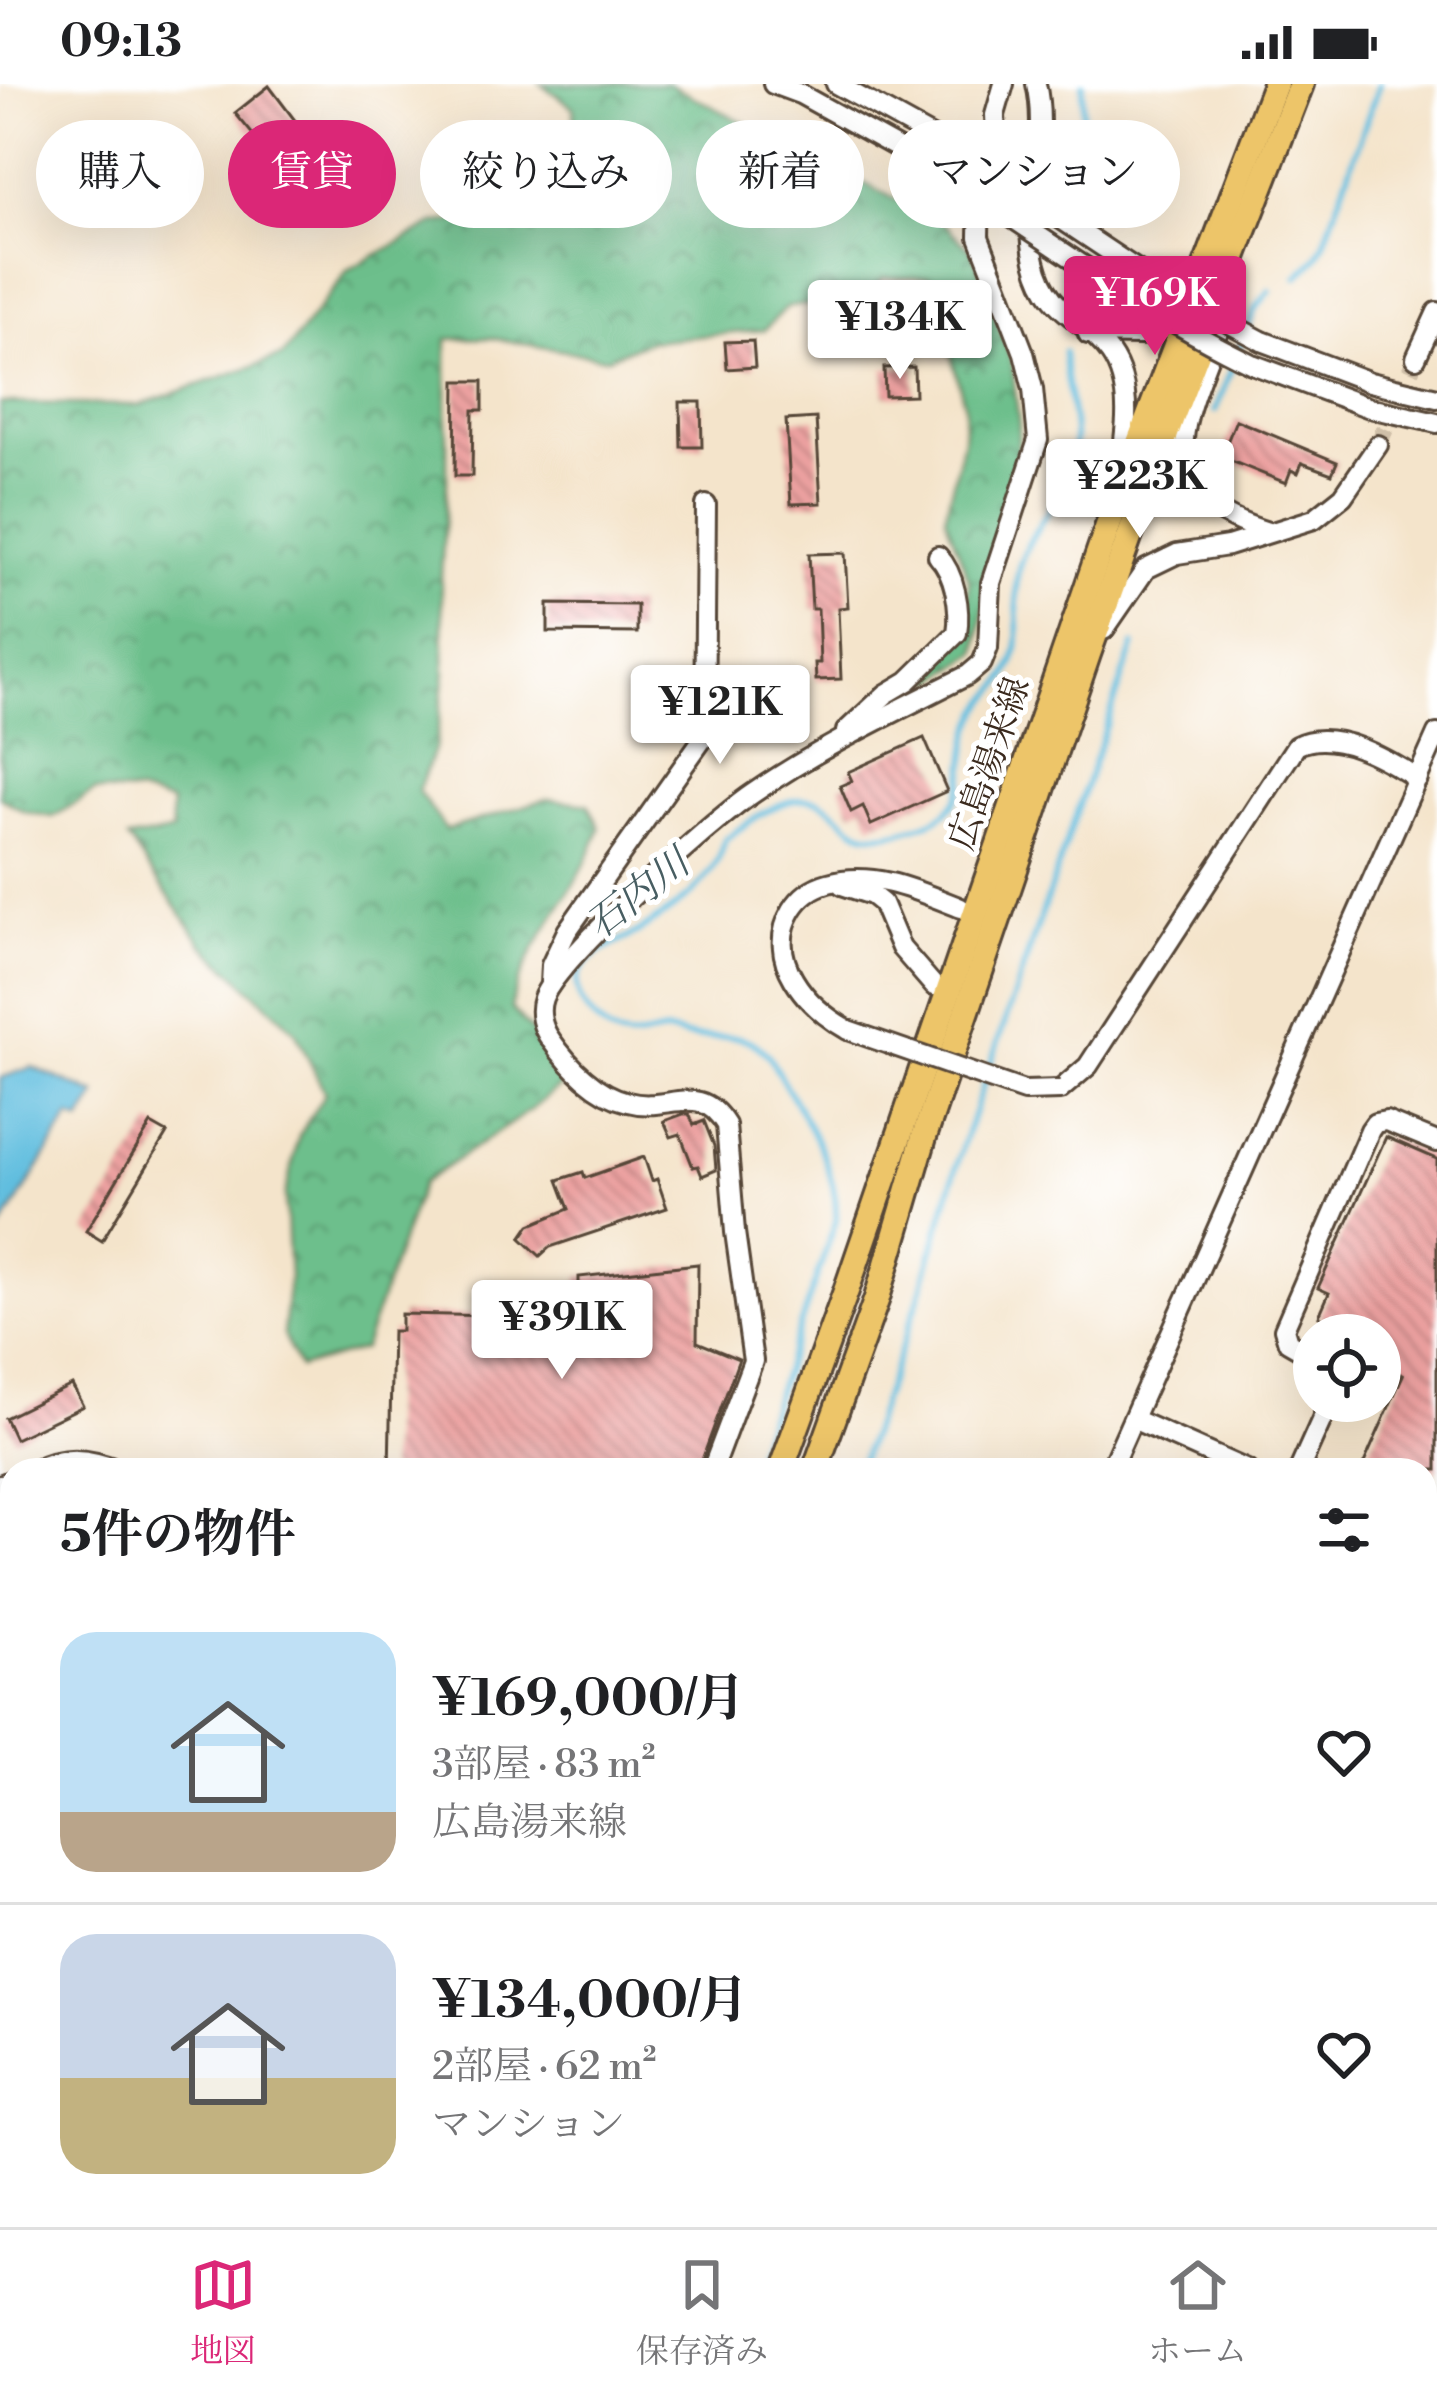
<!DOCTYPE html>
<html lang="ja">
<head>
<meta charset="utf-8">
<style>
  body { margin:0; font-family:"Libre Bodoni","Noto Serif JP",serif; background:#f2f2f2; color:#202124; height:100vh; display:flex; flex-direction:column; font-size:45px; white-space:nowrap }
  * { box-sizing:border-box; margin:0 }
  p { font-size:39px; color:#757577 }
  .icon { flex:none; width:66px; height:66px; fill:none; stroke:currentColor; stroke-width:2; stroke-linecap:round; stroke-linejoin:round }
  .map { position:relative; flex:1; overflow:hidden }
  .sheet { position:absolute; left:0px; top:1374px; width:1437px; height:771px; display:flex; flex-direction:column; background:#fff; border-radius:36px 36px 0 0; box-shadow:0 12px 48px #0002 }
  .sheet>* { flex:none }
  .hud { position:absolute; left:36px; top:36px; width:1365px; height:108px; display:flex; gap:24px }
  .controls { position:absolute; left:1293px; top:1230px; display:grid; gap:24px }
  .controls a { display:grid; place-items:center; width:108px; height:108px; border-radius:50%; background:#fff; box-shadow:0 12px 48px #0002; font-size:60px }
  .price { position:absolute; translate:-50% -102px; padding:0 27px; border-radius:12px; background:#fff; color:#222; font-size:39px; line-height:78px; filter:drop-shadow(0 3px 6px #0008) }
  .price::after { content:''; position:absolute; left:50%; top:72px; width:36px; height:27px; margin-left:-18px; background:inherit; clip-path:polygon(0 0,100% 0,50% 100%) }
  .price.current { background:#db2777; color:#fff }
  ul { padding:0; list-style:none }
  li { display:flex; align-items:center; gap:36px; height:300px; padding:0 60px }
  li+li { border-top:3px solid #e0e0e0 }
  li span { display:grid; place-items:center; flex:none; width:336px; height:240px; border-radius:36px; color:#555 }
  li>.icon { margin-inline-start:auto }
  span .icon { width:144px; height:144px; fill:#fffc; stroke-width:1 }
  li b { font-size:51px }
  h2 { display:flex; justify-content:space-between; align-items:center; height:144px; padding:0 60px; font-size:51px }
  .chip { padding:0 42px; border-radius:54px; background:#fff; box-shadow:0 12px 48px #0002; font-size:42px; line-height:108px }
  .chip.current { background:#db2777; color:#fff }
  .status { display:flex; justify-content:space-between; align-items:center; height:84px; padding:0 60px; background:#fff; direction:ltr }
  .status svg { height:33px; fill:currentColor }
  .tabs { display:flex; justify-content:space-around; align-items:center; height:168px; border-top:3px solid #e0e0e0; background:#fff; font-size:33px; color:#757577 }
  .tabs a { display:grid; justify-items:center; gap:6px }
  .tabs .current { color:#db2777 }
  .map>svg:first-child { display:block }
  .forest { fill:url(#forest-crowns); stroke:#547455; stroke-width:3 }
  .water { fill:#61bedf; stroke:#4e747e; stroke-width:3 }
  .lines { fill:none; stroke-linecap:round; stroke-linejoin:round }
  .stream { stroke:#61bedf; stroke-width:6 }
  .building { fill:url(#building-back-hatch) }
  .minor-tunnel { stroke:#cfbfa8; stroke-width:18; stroke-dasharray:18 9; stroke-linecap:butt }
  .minor-casing { stroke:#574638; stroke-width:24 }
  .major-casing { stroke:#574638; stroke-width:30 }
  .minor { stroke:#fff; stroke-width:18 }
  .major { stroke:#edc569; stroke-width:24 }
  .minor-bridge-casing { stroke:#574638; stroke-width:24; stroke-linecap:butt }
  .minor-bridge { stroke:#fff; stroke-width:18 }
  .labels { text-anchor:middle; stroke-width:10; stroke-linejoin:round; paint-order:stroke }
  .street-label { font-size:36px; fill:#3b2a1e; stroke:#fff }
  .water-label { font-size:39px; font-style:italic; fill:#485e62; stroke:#fff }
</style>
</head>
<body>
<div class="status"><b>09:13</b><svg viewBox="0 0 49 12"><path d="M0 12V9h3v3zM5 12V6h3v6zM10 12V3h3v9zM15 12V0h3v12zM26 1h20v11H26zM47 4h2v5h-2z"/></svg></div>
<div class="map">
<svg width="1437" height="2143" viewBox="0 0 1437 2143">
  <defs>
    <pattern id="forest-crowns" width="20" height="18" patternUnits="userSpaceOnUse" patternTransform="scale(3)"><rect width="20" height="18" fill="#6dbf8c"/><path d="M2 6a3 3 0 1 1 6 0M12 15a3 3 0 1 1 6 0" fill="none" stroke="#5b9b72"/></pattern>
    <pattern id="building-back-hatch" width="6" height="6" patternUnits="userSpaceOnUse" patternTransform="scale(3)"><rect width="6" height="6" fill="#eca1a0"/><path d="M-1 5l2 2M0 0l6 6M5-1l2 2" fill="none" stroke="#c08382"/></pattern>
  </defs>
  <rect width="100%" height="100%" fill="#fff"/>
  <filter id="ink" filterUnits="userSpaceOnUse"><feTurbulence type="fractalNoise" baseFrequency=".00833" numOctaves="2"/><feDisplacementMap in="SourceGraphic" scale="24" xChannelSelector="R" yChannelSelector="G"/><feConvolveMatrix kernelMatrix="1 2 1 2 8 2 1 2 1" color-interpolation-filters="sRGB"/></filter>
  <filter id="wash" filterUnits="userSpaceOnUse"><feTurbulence type="fractalNoise" baseFrequency=".004" numOctaves="4" result="noise"/><feDisplacementMap in="SourceGraphic" scale="48" xChannelSelector="R" yChannelSelector="G"/><feGaussianBlur stdDeviation="2.7" result="paint"/><feColorMatrix in="noise" values="0 0 0 0 0 0 0 0 0 0 0 0 0 0 0 0 0 1.4 0 .05"/><feComposite in="paint" operator="in"/></filter>
  <g filter="url(#wash)">
    <rect width="100%" height="100%" fill="#f4e4cb"/>
    <!-- forest -->
    <g class="forest">
      <path d="M541 0H668L944 140 972 167 1012 280 1019 341 1016 399 994 459 977 569 936 596 921 597 957 562 967 541 969 495 945 432 963 356 965 322 930 193 883 194 863 215 787 223 764 246 649 257 605 274 491 254 447 255V400L441 492 445 589 436 660 418 707 446 746 547 715 588 720 600 744C580 808 524 859 511 924L571 993 532 1025 422 1099 363 1265 299 1284 283 1251 289 1194 285 1111 299 1052 325 1009 295 947 203 860 128 755 172 748 171 719 138 709 95 707 53 733 25 728 0 713V319L140 321 283 272 348 186 434 140 535 123 574 78V24Z"/>
      <polygon points="0,1866 12,1866 12,2133 99,2133 89,2143 0,2143"/>
    </g>
    <!-- water -->
    <polygon class="water" points="32,983 97,1011 81,1038 70,1033 0,1147 0,994"/>
    <g class="lines">
      <!-- stream -->
      <g class="stream">
        <polyline points="1081,142 1083,0"/>
        <polyline points="1297,193 1316,175 1324,159 1379,0"/>
        <polyline points="1088,209 1090,189"/>
        <polyline points="1215,327 1255,225 1270,207"/>
        <path d="M750 1386 836 1137C839 1075 796 1025 769 972 740 943 728 956 693 953 683 952 675 948 665 948 649 950 637 958 620 953 599 946 567 912 580 888 594 865 619 860 640 847 676 824 717 797 725 755 748 739 777 715 806 715 830 715 840 737 859 747 876 755 905 747 922 741 978 723 957 675 976 635 990 607 1010 601 1017 565 1022 538 1012 510 1019 483 1030 444 1063 416 1072 377 1080 343 1064 303 1064 268"/>
        <polyline points="858,1386 920,1211 963,1060 1134,561"/>
        <polyline points="736,2133 738,2143"/>
        <polyline points="391,2143 398,2133"/>
      </g>
    </g>
    <g id="blocks">
      <!-- building -->
      <g class="building">
        <polygon points="269,2 297,39 264,64 235,29"/>
        <polygon points="899,221 922,221 923,242 881,243 880,222"/>
        <polygon points="753,257 755,283 727,285 725,258"/>
        <polygon points="914,283 915,311 885,312 884,284"/>
        <polygon points="456,297 483,297 483,326 473,326 472,392 455,392"/>
        <polygon points="680,318 701,318 702,363 681,363"/>
        <polygon points="816,334 821,419 791,420 786,336"/>
        <polygon points="1236,336 1337,378 1332,390 1302,379 1298,389 1291,386 1286,399 1221,373"/>
        <polygon points="845,469 848,523 838,524 841,595 816,596 815,579 820,579 818,525 812,525 809,470"/>
        <polygon points="548,520 637,521 637,549 548,548"/>
        <polygon points="924,654 947,707 871,741 863,722 851,728 840,702 852,697 848,688"/>
        <polygon points="683,1030 689,1030 694,1041 704,1037 714,1062 716,1086 702,1092 698,1082 693,1083 680,1050 671,1053 664,1037"/>
        <polygon points="151,1040 167,1049 102,1157 86,1147"/>
        <polygon points="1386,1053 1437,1075 1437,1386 1361,1386 1403,1291 1380,1281 1380,1251 1362,1251 1319,1232 1329,1209 1318,1204"/>
        <polygon points="644,1073 652,1097 657,1095 667,1124 550,1163 540,1172 521,1154 530,1141 569,1125 558,1096 583,1088 585,1094"/>
        <polygon points="698,1180 697,1258 739,1275 699,1384 680,1377 680,1386 389,1386 392,1247 401,1247 401,1230 546,1233 546,1222 559,1222 559,1205 579,1206 579,1193"/>
        <polygon points="72,1301 83,1322 15,1355 5,1334"/>
      </g>
    </g>
  </g>
  <g filter="url(#ink)">
    <use href="#blocks" fill-opacity="0" stroke="#574638" stroke-width="3"/>
    <g class="lines">
      <!-- minor-tunnel -->
      <polyline class="minor-tunnel" points="1378,361 1416,274"/>
      <!-- minor casing -->
      <g class="minor-casing">
        <g id="minor">
          <polyline points="773,0 800,10 957,97"/>
          <polyline points="836,0 968,73"/>
          <path d="M1036 0C1050 59 1021 118 1035 177 1048 231 1083 232 1110 269 1134 303 1126 350 1119 388"/>
          <path d="M1226 224C1195 323 1130 406 1268 448"/>
          <polyline points="1088,250 1141,251 1178,227"/>
          <polyline points="1262,257 1370,298 1437,314"/>
          <polyline points="1416,274 1437,228"/>
          <polyline points="1252,280 1370,324 1437,339"/>
          <polyline points="1104,546 1146,485 1177,470 1228,462 1314,435 1343,412 1378,361"/>
          <path d="M846 647 886 610 908 597 957 549C961 525 955 490 938 472"/>
          <polyline points="842,801 872,811 882,819 901,864 934,902"/>
          <polyline points="550,901 551,881 567,847 704,653 706,421"/>
          <path d="M848 946C807 923 763 875 792 826 800 813 813 803 828 799 874 786 918 807 961 824"/>
          <path d="M1060 1006 1088 982 1296 662C1333 643 1385 674 1418 695"/>
          <polyline points="1314,1273 1288,1258 1284,1245 1370,1046 1375,1039 1386,1037 1437,1058"/>
          <polyline points="1133,1335 1247,1386"/>
          <path d="M34 1386C65 1371 88 1374 119 1386"/>
          <path d="M712 1386 753 1277 735 1148 726 1041C699 996 668 1029 628 1018 597 1011 569 982 551 956 542 944 538 928 543 914 559 873 711 738 752 710 820 663 895 628 968 591L982 579 988 564 991 499 1038 356 1033 305 1024 269 979 153 980 103 996 54 995 31 1004 0"/>
          <polyline points="1110,1386 1437,650"/>
          <polyline points="1299,1386 1330,1317"/>
          <polyline points="0,1401 12,1396"/>
          <polyline points="0,1807 12,1806"/>
          <polyline points="1425,1889 1437,1883"/>
          <polyline points="1425,1911 1437,1912"/>
          <polyline points="1425,1981 1437,1975"/>
          <polyline points="1425,2054 1437,2106"/>
          <polyline points="827,2133 829,2143"/>
          <polyline points="1254,2133 1255,2143"/>
          <polyline points="280,2143 285,2133"/>
        </g>
      </g>
      <!-- major casing -->
      <g class="major-casing">
        <g id="major">
          <polyline points="781,1386 846,1207 1112,430 1275,0"/>
          <polyline points="815,1386 877,1214 924,1053 1088,570 1172,333 1301,0"/>
          <polyline points="682,2133 684,2143"/>
          <polyline points="706,2133 707,2143"/>
        </g>
      </g>
      <!-- minor -->
      <use href="#minor" class="minor"/>
      <!-- major -->
      <use href="#major" class="major"/>
      <!-- minor-bridge casing -->
      <g class="minor-bridge-casing">
        <g id="minor-bridge">
          <polyline points="968,73 1169,207 1262,257"/>
          <path d="M957 97C1054 161 1148 230 1252 280"/>
          <polyline points="848,946 1024,1007 1060,1006"/>
        </g>
      </g>
      <!-- minor-bridge -->
      <use href="#minor-bridge" class="minor-bridge"/>
    </g>
  </g>
  <g class="labels">
    <!-- street labels -->
    <g class="street-label">
      <text transform="translate(988 679) rotate(-71)" y="13">広島湯来線</text>
    </g>
    <!-- water labels -->
    <g class="water-label">
      <text transform="translate(637 809) rotate(-38)" y="14">石内川</text>
    </g>
  </g>
</svg>
<div class="controls">
<a><svg class="icon" aria-label="locate" viewBox="0 0 24 24"><circle cx="12" cy="12" r="6"/><path d="M12 2v4M12 18v4M2 12h4M18 12h4"/></svg></a>
</div>
<b class="price current" style="left:1155px;top:274px">¥169K</b>
<b class="price" style="left:900px;top:298px">¥134K</b>
<b class="price" style="left:1140px;top:457px">¥223K</b>
<b class="price" style="left:720px;top:683px">¥121K</b>
<b class="price" style="left:562px;top:1298px">¥391K</b>
<div class="hud">
<a class="chip">購入</a>
<a class="chip current">賃貸</a>
<a class="chip">絞り込み</a>
<a class="chip">新着</a>
<a class="chip">マンション</a>
</div>
<section class="sheet">
<h2>5件の物件<svg class="icon" aria-label="filters" viewBox="0 0 24 24"><path d="M4 7h16M4 17h16"/><circle cx="9" cy="7" r="2"/><circle cx="15" cy="17" r="2"/></svg></h2>
<ul>
<li><span style="background:linear-gradient(#bfe0f5 75%,#b9a48a 0)"><svg class="icon" aria-label="home" viewBox="0 0 24 24"><path d="M3 11l9-7 9 7M6 9v11h12V9"/></svg></span><div><b>¥169,000/月</b><p>3部屋 · 83 m²</p><p>広島湯来線</p></div><svg class="icon" aria-label="heart" viewBox="0 0 24 24"><path d="M12 20l-8-8c-3-5 5-10 8-4 3-6 11-1 8 4z"/></svg></li>
<li><span style="background:linear-gradient(#c9d6e8 60%,#c2b280 0)"><svg class="icon" aria-label="home" viewBox="0 0 24 24"><path d="M3 11l9-7 9 7M6 9v11h12V9"/></svg></span><div><b>¥134,000/月</b><p>2部屋 · 62 m²</p><p>マンション</p></div><svg class="icon" aria-label="heart" viewBox="0 0 24 24"><path d="M12 20l-8-8c-3-5 5-10 8-4 3-6 11-1 8 4z"/></svg></li>
</ul>
</section>
</div>
<nav class="tabs">
<a class="current"><svg class="icon" aria-label="map" viewBox="0 0 24 24"><path d="M3 6l6-2 6 2 6-2v14l-6 2-6-2-6 2zM9 4v14M15 6v14"/></svg>地図</a>
<a><svg class="icon" aria-label="saved" viewBox="0 0 24 24"><path d="M7 4h10v16l-5-4-5 4z"/></svg>保存済み</a>
<a><svg class="icon" aria-label="home" viewBox="0 0 24 24"><path d="M3 11l9-7 9 7M6 9v11h12V9"/></svg>ホーム</a>
</nav>
</body>
</html>
